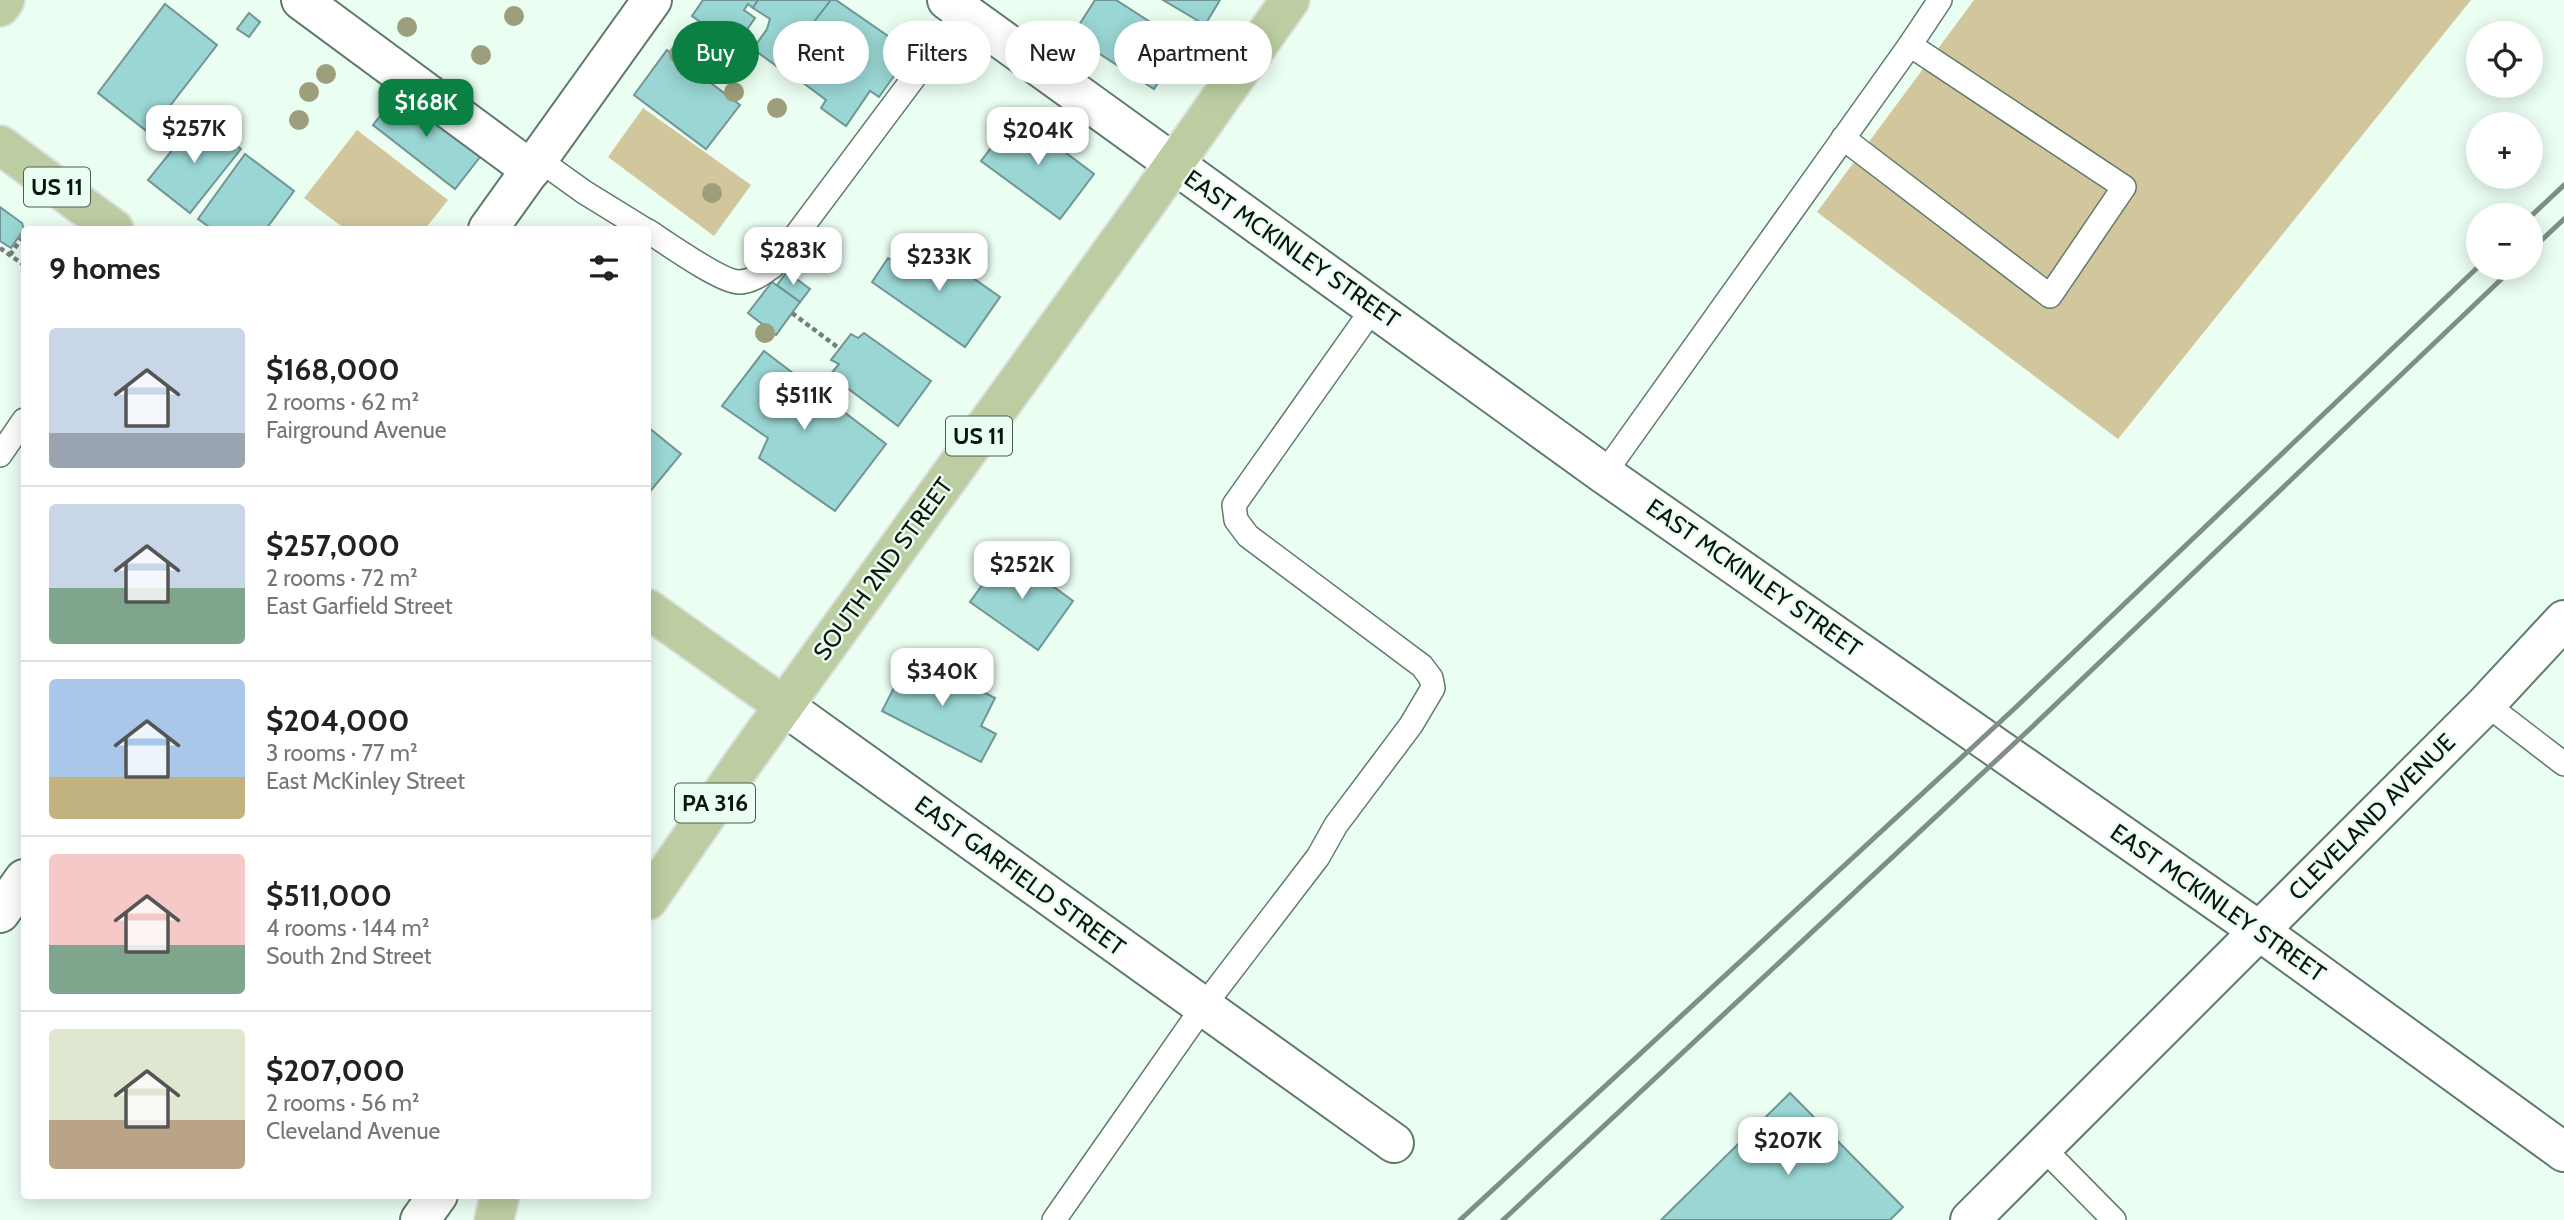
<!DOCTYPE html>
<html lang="en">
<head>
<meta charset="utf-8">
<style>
  body { margin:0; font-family:Cabin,sans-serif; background:#f2f2f2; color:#222; height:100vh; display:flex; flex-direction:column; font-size:26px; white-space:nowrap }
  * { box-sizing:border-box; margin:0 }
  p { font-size:23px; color:#767676 }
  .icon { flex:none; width:38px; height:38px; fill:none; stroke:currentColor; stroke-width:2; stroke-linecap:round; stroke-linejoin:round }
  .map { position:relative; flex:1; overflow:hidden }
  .panel { position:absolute; left:21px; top:226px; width:630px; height:973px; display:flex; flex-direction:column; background:#fff; border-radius:7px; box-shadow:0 4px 18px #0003 }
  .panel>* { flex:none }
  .hud { position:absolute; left:672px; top:21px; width:665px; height:63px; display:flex; gap:14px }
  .controls { position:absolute; left:2466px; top:21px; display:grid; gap:14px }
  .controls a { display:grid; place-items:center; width:77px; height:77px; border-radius:50%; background:#fff; box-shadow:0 4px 18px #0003; font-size:35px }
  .price { position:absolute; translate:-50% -60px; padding:0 16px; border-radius:14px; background:#fff; color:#222; font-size:23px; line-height:46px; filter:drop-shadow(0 2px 4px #0008) }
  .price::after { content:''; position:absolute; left:50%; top:42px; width:21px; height:16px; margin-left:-10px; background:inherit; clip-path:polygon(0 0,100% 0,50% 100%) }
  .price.selected { background:#0b8043; color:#fff }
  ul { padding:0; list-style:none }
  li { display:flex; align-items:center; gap:21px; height:175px; padding:0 28px }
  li+li { border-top:2px solid #e0e0e0 }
  li span { display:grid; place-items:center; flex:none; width:196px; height:140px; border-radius:7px; color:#555 }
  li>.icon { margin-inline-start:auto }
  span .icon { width:84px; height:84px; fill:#fffc; stroke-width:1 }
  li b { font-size:30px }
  h2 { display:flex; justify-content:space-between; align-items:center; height:84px; padding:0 28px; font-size:30px }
  .tag { padding:0 24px; border-radius:32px; background:#fff; box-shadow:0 4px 18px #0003; font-size:24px; line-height:63px }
  .tag.selected { background:#0b8043; color:#fff }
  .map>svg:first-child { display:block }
  .green { fill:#d2c69d }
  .building { fill:#9ad7d4; stroke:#719593; stroke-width:2 }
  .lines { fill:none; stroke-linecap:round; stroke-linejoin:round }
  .service-casing { stroke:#607b6b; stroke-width:26 }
  .minor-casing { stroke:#607b6b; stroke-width:42 }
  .tertiary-casing { stroke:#607b6b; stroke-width:42 }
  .primary-casing { stroke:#dddedd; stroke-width:42 }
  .path { stroke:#738179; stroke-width:4.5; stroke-dasharray:5 3.5; stroke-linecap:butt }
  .service { stroke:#fff; stroke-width:23 }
  .minor { stroke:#fff; stroke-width:38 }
  .tertiary { stroke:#fff; stroke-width:38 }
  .primary { stroke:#bccea1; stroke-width:38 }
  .rail { stroke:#808f86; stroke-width:5 }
  .tree { fill:#9d9e7b }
  .labels { text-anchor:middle; stroke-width:5; stroke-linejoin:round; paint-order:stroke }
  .shield { fill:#ebfef2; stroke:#4e5b53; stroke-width:2 }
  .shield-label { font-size:23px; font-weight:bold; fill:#0a150f }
  .street-label { font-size:24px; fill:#0a150f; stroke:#ebfef2 }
</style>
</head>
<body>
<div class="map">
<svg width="2564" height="1220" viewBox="0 0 2564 1220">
  <rect width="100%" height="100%" fill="#ebfef2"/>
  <!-- green -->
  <g class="green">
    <polygon points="1974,0 2471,0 2118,439 1817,212"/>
    <polygon points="643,108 751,185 714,236 608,157"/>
    <polygon points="357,130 448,200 425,229 345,229 304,198"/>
  </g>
  <!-- building -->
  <g class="building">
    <polygon points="703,0 758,0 753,8 748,4 744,10 755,18 735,47 692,16"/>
    <polygon points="758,0 831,0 796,47 805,53 790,76 753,49 767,29 770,19 753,8"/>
    <polygon points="831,0 836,0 911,52 879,97 870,91 846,126 821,108 826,100 802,82 822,53 802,37"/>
    <polygon points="1095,0 1116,0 1183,43 1154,89 1072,36"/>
    <polygon points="1163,0 1220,0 1205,25"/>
    <polygon points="165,4 217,45 149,133 98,93"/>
    <polygon points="249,13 260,22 249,37 237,29"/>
    <polygon points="667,50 740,105 706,149 634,95"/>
    <polygon points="401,89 480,157 455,189 373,125"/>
    <polygon points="1016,115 1094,174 1060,219 981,161"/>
    <polygon points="199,117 241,149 190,213 148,180"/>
    <polygon points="245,154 294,191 266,229 212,229 198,219"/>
    <polygon points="0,207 22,223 24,229 11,248 0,241"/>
    <polygon points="922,242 1000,297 965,347 872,282 888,258 904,268"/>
    <polygon points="787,272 810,289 800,302 777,285"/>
    <polygon points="772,282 800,302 776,335 748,313"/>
    <polygon points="864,333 931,381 898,426 830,375 839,364 831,360 851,334 858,338"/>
    <polygon points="764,351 886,444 835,511 759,458 768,438 722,406"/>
    <polygon points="648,427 681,454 648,494"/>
    <polygon points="1006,552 1073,601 1038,650 970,602"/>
    <polygon points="911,655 995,698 981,726 996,734 981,762 882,711"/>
    <polygon points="1790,1093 1903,1207 1890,1220 1661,1220"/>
  </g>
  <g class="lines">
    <!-- service casing -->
    <g class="service-casing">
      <g id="service">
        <polyline points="1910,45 1940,0"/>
        <polyline points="538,159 584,192 644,229"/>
        <path d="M648 231C665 242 721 282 739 282 752 282 763 273 773 266L963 12"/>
        <polyline points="0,455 24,420"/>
        <polyline points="1604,474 1910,45 2124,187 2050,296 1843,138"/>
        <polyline points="2486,704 2564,764"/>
        <polyline points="2041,1146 2114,1220"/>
        <polyline points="1054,1220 1203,1007 1318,857 1336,825 1411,725 1433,688 1431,678 1422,666 1248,536 1236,520 1234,505 1374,307"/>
      </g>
    </g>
    <!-- minor casing -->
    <g class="minor-casing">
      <g id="minor">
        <polyline points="301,0 531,170"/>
        <polyline points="488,229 652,0"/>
        <polyline points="784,706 1394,1143"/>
        <polyline points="0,913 24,879"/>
        <polyline points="420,1220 438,1195"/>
        <polyline points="1970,1220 2486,704 2564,620"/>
      </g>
    </g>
    <!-- tertiary casing -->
    <g class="tertiary-casing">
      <polyline id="tertiary" points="947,0 1604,474 2258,930 2564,1152"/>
    </g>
    <!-- primary casing -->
    <g class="primary-casing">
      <g id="primary">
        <polyline points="0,7 5,0"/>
        <polyline points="0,145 114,229"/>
        <polyline points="648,609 784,706"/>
        <polyline points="648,900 747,757 1143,208 1290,0"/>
        <polyline points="494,1220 500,1195"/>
      </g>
    </g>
    <!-- path -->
    <g class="path">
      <polyline points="0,248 24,265"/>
      <polyline points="10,255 24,235"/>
      <polyline points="792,313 840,349"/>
    </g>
    <!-- service -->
    <use href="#service" class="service"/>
    <!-- minor -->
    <use href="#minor" class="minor"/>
    <!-- tertiary -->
    <use href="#tertiary" class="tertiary"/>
    <!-- primary -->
    <use href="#primary" class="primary"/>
    <!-- rail -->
    <g class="rail">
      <polyline points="2530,217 2564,185"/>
      <polyline points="2530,251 2564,219"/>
      <polyline points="1460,1220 2014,709 2478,267"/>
      <polyline points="1503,1220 2032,727 2513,268"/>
    </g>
  </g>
  <!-- trees -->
  <g class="tree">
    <circle cx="514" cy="16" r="10"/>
    <circle cx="407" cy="27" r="10"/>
    <circle cx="679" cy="54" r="10"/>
    <circle cx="481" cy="55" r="10"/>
    <circle cx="699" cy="67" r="10"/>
    <circle cx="326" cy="74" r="10"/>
    <circle cx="309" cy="92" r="10"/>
    <circle cx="734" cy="92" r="10"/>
    <circle cx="777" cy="108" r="10"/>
    <circle cx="299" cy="120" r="10"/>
    <circle cx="712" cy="193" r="10"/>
    <circle cx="765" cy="333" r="10"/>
  </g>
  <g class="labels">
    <!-- shield labels -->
    <g class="shield">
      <rect x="24" y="167.5" width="66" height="39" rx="5"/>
      <rect x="946" y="416.5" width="66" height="39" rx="5"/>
      <rect x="675" y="783.5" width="80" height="39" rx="5"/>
    </g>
    <g class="shield-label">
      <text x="57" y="195">US 11</text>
      <text x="979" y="444">US 11</text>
      <text x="715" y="811">PA 316</text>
    </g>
    <!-- street labels -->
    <g class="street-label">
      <text transform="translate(1292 249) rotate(35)" y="8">EAST MCKINLEY STREET</text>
      <text transform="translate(883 569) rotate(-54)" y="8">SOUTH 2ND STREET</text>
      <text transform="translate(1754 578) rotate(35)" y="8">EAST MCKINLEY STREET</text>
      <text transform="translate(2372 817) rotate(-45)" y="8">CLEVELAND AVENUE</text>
      <text transform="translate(1020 876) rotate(36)" y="8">EAST GARFIELD STREET</text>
      <text transform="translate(2218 903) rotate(35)" y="8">EAST MCKINLEY STREET</text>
    </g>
  </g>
</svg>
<div class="controls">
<a><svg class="icon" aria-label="locate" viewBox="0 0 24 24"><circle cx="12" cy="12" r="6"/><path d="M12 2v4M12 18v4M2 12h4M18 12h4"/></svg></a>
<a>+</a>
<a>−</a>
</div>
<b class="price selected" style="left:426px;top:139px">$168K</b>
<b class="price" style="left:194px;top:165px">$257K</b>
<b class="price" style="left:1038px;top:167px">$204K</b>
<b class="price" style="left:793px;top:287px">$283K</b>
<b class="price" style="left:939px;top:293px">$233K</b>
<b class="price" style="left:804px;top:432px">$511K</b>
<b class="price" style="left:1022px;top:601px">$252K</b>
<b class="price" style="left:942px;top:708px">$340K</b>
<b class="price" style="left:1788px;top:1177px">$207K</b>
<div class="hud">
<a class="tag selected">Buy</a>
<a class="tag">Rent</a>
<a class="tag">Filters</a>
<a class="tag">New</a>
<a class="tag">Apartment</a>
</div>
<section class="panel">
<h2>9 homes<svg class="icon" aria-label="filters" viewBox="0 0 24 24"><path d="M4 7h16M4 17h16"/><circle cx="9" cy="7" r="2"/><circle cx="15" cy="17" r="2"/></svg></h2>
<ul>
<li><span style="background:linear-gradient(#c9d6e8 75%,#9aa5b1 0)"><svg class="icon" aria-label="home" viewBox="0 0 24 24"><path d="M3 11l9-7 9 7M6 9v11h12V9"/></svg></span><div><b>$168,000</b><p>2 rooms · 62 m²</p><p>Fairground Avenue</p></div></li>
<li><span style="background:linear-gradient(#c9d6e8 60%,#7fa58c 0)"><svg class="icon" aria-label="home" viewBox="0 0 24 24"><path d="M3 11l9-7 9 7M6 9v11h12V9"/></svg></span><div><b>$257,000</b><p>2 rooms · 72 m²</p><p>East Garfield Street</p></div></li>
<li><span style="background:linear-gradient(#a9c7e8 70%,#c2b280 0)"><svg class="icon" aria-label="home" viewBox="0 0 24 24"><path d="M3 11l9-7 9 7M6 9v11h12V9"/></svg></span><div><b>$204,000</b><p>3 rooms · 77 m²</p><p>East McKinley Street</p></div></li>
<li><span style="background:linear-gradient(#f6c9c9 65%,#7fa58c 0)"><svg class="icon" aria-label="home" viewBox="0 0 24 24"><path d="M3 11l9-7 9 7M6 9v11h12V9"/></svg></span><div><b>$511,000</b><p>4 rooms · 144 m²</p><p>South 2nd Street</p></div></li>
<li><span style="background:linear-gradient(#dfe7d0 65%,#b9a48a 0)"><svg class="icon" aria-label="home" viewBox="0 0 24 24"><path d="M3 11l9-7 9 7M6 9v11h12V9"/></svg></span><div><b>$207,000</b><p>2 rooms · 56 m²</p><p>Cleveland Avenue</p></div></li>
</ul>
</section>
</div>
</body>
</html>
